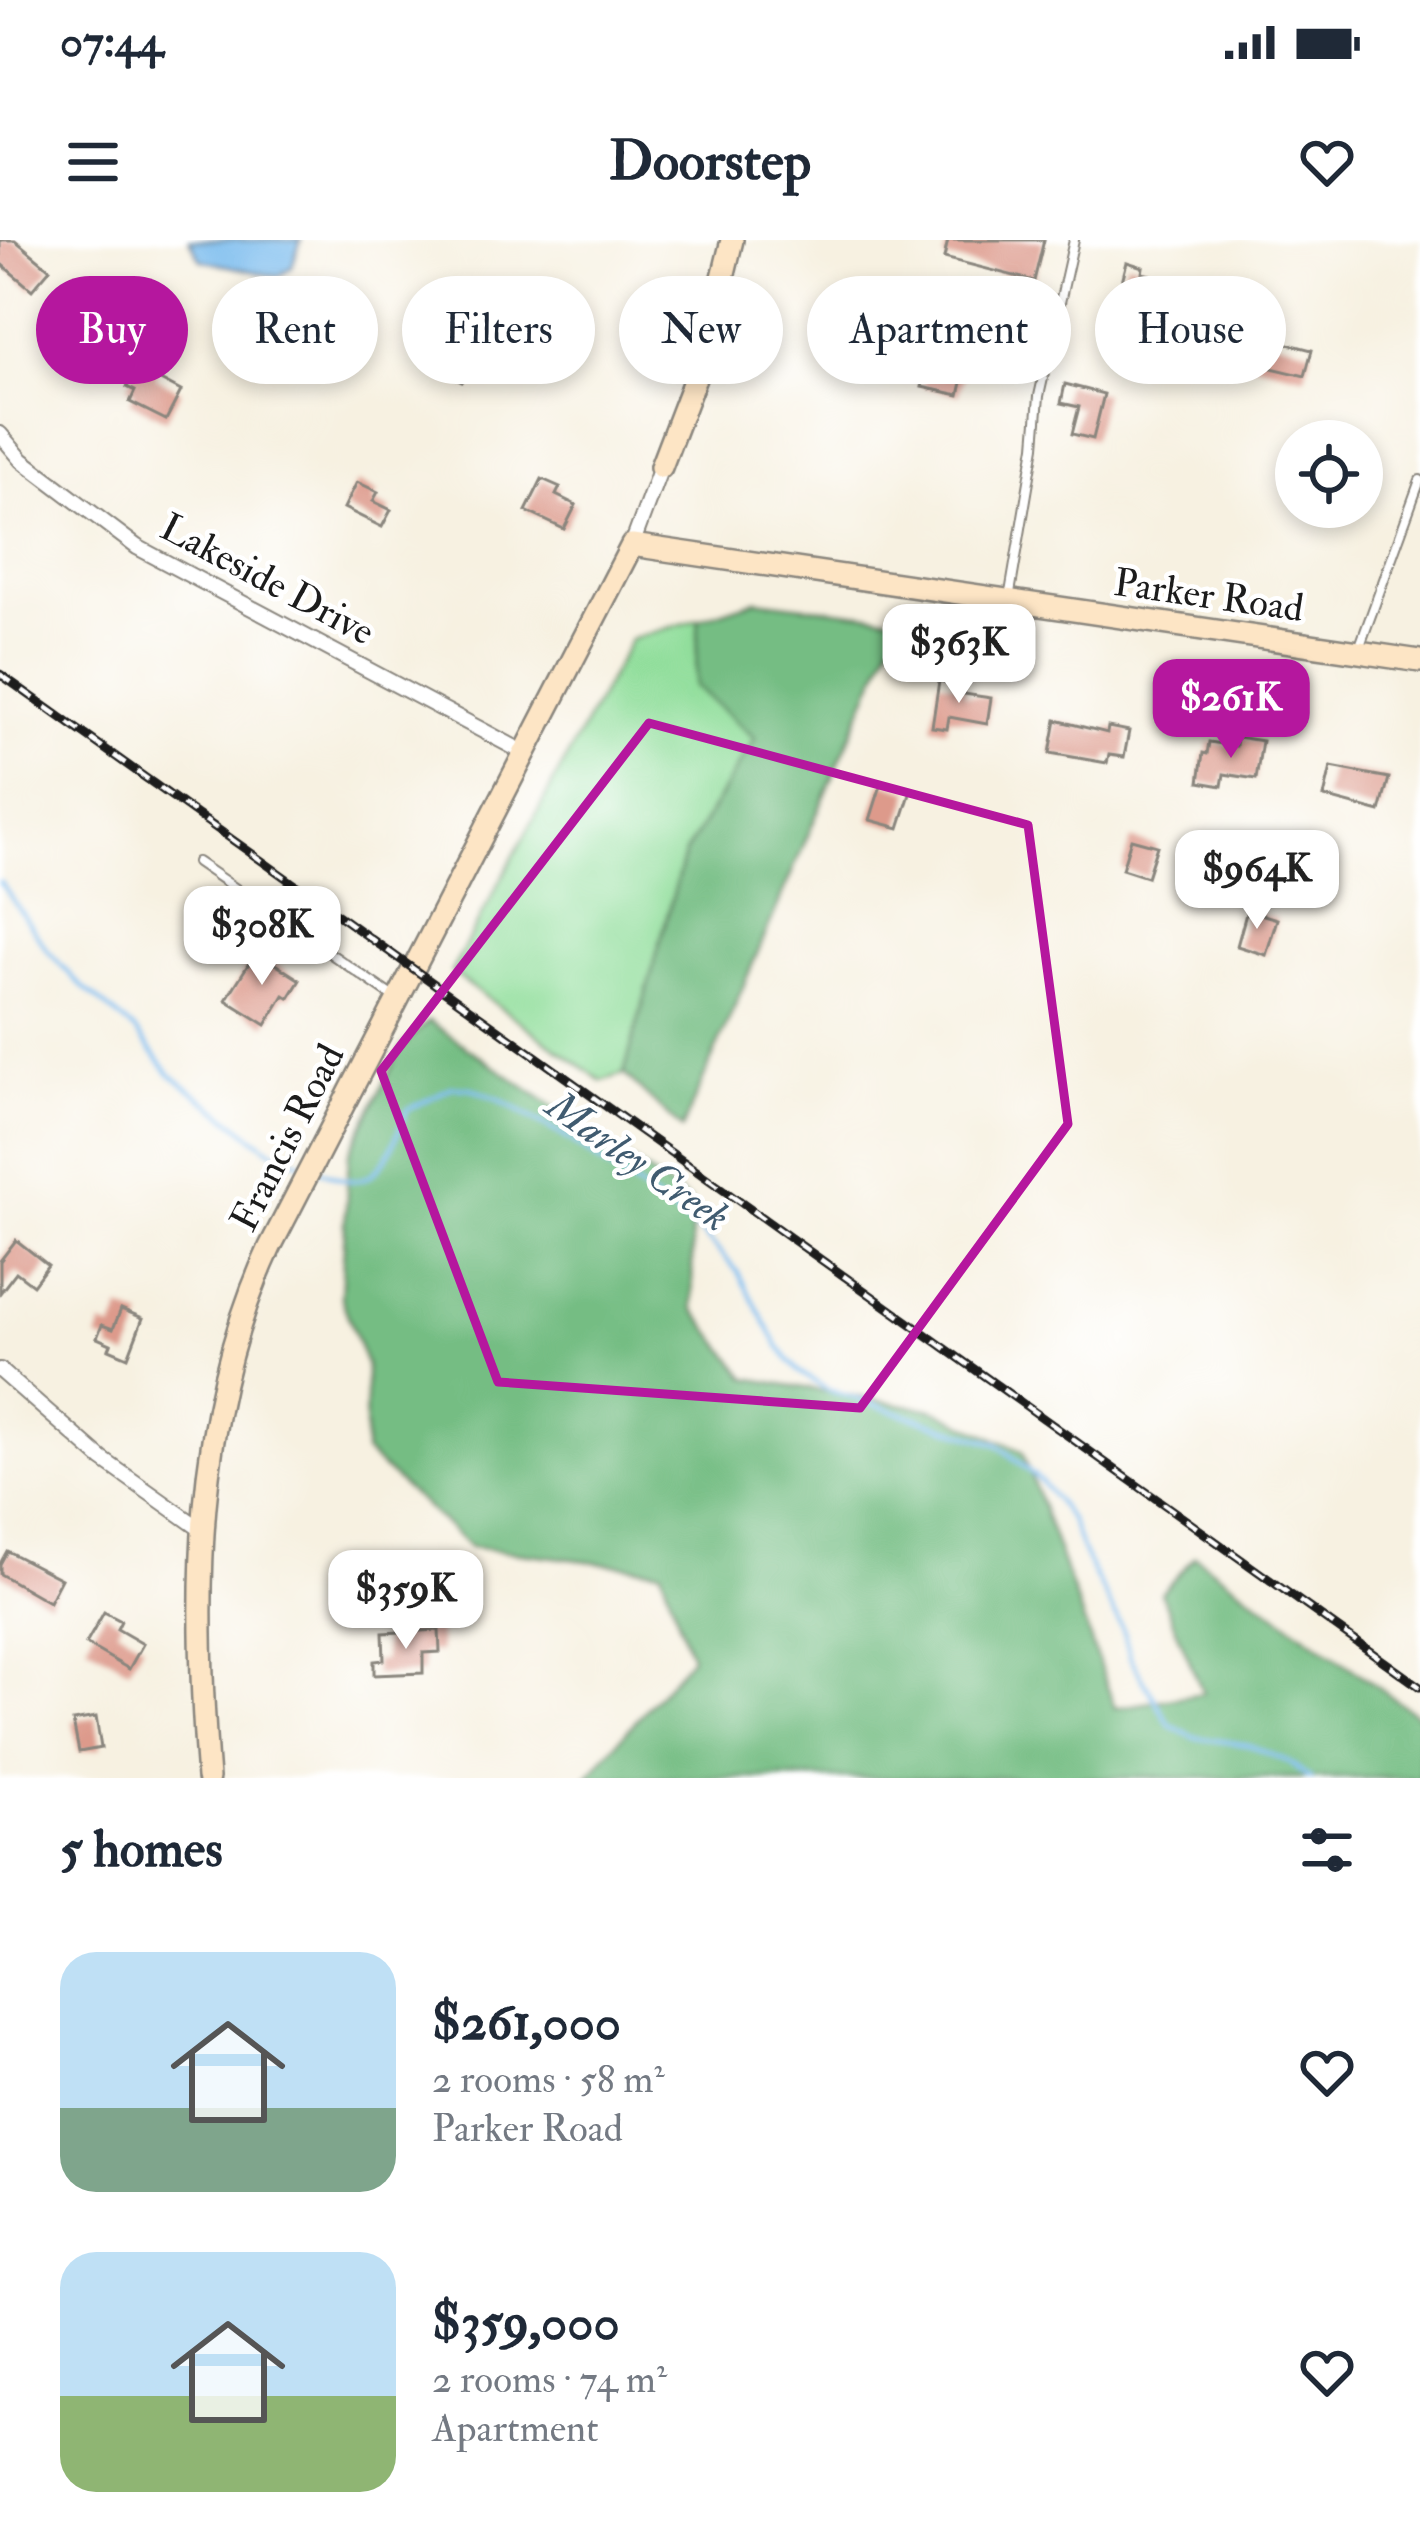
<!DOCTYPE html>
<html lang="en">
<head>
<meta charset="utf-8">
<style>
  body { margin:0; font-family:"IM FELL Double Pica",serif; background:#f2f2f3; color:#1f2937; height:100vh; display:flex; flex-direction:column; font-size:45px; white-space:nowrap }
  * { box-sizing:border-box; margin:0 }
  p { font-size:39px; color:#747a83 }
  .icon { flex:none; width:66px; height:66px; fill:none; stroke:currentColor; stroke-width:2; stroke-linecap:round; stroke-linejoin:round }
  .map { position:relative; height:1538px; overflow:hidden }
  .side { display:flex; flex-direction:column; background:#fff; flex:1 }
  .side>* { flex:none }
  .top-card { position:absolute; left:36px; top:36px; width:1350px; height:108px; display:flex; gap:24px }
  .fabs { position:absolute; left:1275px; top:180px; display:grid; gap:24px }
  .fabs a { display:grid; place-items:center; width:108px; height:108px; border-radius:50%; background:#fff; box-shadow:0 6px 18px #0003; font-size:60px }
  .price { position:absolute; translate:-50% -102px; padding:0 27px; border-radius:24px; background:#fff; color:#222; font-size:39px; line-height:78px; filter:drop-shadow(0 3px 6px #0008) }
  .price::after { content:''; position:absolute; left:50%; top:72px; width:36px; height:27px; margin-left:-18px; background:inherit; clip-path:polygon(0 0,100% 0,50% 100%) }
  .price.on { background:#b5179e; color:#fff }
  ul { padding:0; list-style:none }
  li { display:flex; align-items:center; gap:36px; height:300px; padding:0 60px }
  li span { display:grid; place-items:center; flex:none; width:336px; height:240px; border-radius:36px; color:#555 }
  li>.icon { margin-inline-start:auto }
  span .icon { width:144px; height:144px; fill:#fffc; stroke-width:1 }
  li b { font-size:51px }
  h2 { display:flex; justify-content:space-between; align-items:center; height:144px; padding:0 60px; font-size:51px }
  .chip { padding:0 42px; border-radius:54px; background:#fff; box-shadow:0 6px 18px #0003; font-size:42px; line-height:108px }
  .chip.on { background:#b5179e; color:#fff }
  .status { display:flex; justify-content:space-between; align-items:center; height:84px; padding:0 60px; background:#fff; direction:ltr }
  .status svg { height:33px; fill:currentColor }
  header { display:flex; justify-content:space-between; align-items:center; height:156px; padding:0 60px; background:#fff; font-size:54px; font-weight:700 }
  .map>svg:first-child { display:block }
  .green { fill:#91de9b; stroke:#567d5c; stroke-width:3 }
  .forest { fill:#74bd83; stroke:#486c50; stroke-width:3 }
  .water { fill:#77baed; stroke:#4a6b84; stroke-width:3 }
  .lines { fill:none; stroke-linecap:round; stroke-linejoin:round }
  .stream { stroke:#77baed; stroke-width:4.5 }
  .building { fill:#dd9a8b }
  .lane-casing { stroke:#8a867e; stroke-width:12 }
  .street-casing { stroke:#8a867e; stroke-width:18 }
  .secondary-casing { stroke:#8a867e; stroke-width:26 }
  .lane { stroke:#fff; stroke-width:8 }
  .street { stroke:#fff; stroke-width:14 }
  .secondary { stroke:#fde5c5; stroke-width:21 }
  .rail-casing { stroke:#1c1c1c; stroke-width:9 }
  .rail { stroke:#fff; stroke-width:4.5; stroke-dasharray:14; stroke-linecap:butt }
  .marked { fill:none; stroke:#b5179e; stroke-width:9; stroke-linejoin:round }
  .labels { text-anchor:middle; stroke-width:9; stroke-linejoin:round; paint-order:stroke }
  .street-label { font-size:39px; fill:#1c1c1c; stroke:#fff }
  .water-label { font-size:42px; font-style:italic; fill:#405b70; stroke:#fff }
</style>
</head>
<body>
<div class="status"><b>07:44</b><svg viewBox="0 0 49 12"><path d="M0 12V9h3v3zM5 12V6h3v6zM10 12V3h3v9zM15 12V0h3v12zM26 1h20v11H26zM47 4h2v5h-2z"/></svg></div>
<header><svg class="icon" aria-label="menu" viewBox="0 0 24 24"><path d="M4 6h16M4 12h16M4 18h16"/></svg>Doorstep<svg class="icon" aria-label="heart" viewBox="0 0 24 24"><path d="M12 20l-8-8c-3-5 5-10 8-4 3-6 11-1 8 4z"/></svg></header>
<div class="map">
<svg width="1420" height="1538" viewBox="0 0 1420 1538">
  <rect width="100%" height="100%" fill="#fff"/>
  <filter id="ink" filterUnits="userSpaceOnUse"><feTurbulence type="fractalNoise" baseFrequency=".00833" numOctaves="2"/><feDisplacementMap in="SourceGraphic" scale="24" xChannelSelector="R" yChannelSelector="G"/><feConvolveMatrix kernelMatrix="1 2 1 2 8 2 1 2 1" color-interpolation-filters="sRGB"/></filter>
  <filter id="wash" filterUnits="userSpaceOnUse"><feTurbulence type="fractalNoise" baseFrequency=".004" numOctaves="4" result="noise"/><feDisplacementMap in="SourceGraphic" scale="48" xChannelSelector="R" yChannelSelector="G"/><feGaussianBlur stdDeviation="2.7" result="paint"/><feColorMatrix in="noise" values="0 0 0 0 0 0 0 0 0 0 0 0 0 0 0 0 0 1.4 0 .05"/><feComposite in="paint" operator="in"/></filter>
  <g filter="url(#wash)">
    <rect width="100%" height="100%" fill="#f7f1e1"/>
    <!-- green -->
    <polygon class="green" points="699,379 695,446 755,498 684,615 624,834 602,841 451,732 631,399"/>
    <!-- forest -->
    <g class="forest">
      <polygon points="756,360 901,378 682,889 624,834 684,615 755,498 695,446 699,379"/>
      <polygon points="429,781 691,962 693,1068 747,1138 935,1170 1022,1211 1115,1468 1203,1453 1161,1353 1195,1316 1420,1477 1420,1538 586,1538 691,1417 661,1330 470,1307 365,1212 366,1125 341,1057 349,914 402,806"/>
    </g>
    <!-- water -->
    <polygon class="water" points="189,0 301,0 292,27 278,37 201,20"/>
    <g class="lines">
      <!-- stream -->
      <g class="stream">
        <polyline points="0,642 48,711 78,743 136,791 170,834 268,908 304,924"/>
        <path d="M320 930C328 933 339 939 348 940 385 944 396 896 407 870L452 847 470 848 498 859 562 895 699 990 737 1031 779 1107 798 1131 828 1150 997 1204 1042 1242 1071 1281 1084 1315 1123 1390 1130 1417 1170 1485 1193 1497 1248 1505 1289 1522 1310 1538"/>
      </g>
    </g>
    <g id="blocks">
      <!-- building -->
      <g class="building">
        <polygon points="0,0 15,0 50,29 32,50 0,23"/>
        <polygon points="948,0 1044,0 1034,41 944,18"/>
        <polygon points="1127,22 1143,27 1142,33 1155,36 1144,79 1114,72"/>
        <polygon points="491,52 517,65 510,78 519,82 503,116 487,109 472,140 465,137 462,142 437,130 450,103 455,105 462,90 471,94"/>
        <polygon points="876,66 903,72 892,119 850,109 856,80 872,84"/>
        <polygon points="1258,96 1312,110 1305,136 1251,123"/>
        <polygon points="929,117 966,126 959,155 922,147"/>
        <polygon points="140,120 158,130 155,137 181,151 166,180 130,162 135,151 127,147"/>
        <polygon points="1065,144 1104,154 1093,199 1072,194 1079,167 1061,163"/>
        <polygon points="542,239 560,247 556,255 576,265 564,289 526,271"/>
        <polygon points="357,242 378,252 373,261 391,270 382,287 344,268"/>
        <polygon points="939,441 965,445 964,454 991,458 987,484 949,477 947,489 932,487"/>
        <polygon points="1056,480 1107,493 1108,487 1129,491 1124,517 1109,515 1107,523 1050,513"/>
        <polygon points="1237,497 1262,501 1256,539 1224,534 1222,546 1199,542 1203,513 1207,514 1209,502 1236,506"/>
        <polygon points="1331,527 1389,538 1380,572 1324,557"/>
        <polygon points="882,542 911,551 899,588 870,580"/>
        <polygon points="1131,599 1157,606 1147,637 1122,629"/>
        <polygon points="1247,670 1277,679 1266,715 1237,706"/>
        <polygon points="256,712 300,740 289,758 284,755 266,785 226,760"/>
        <polygon points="16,1000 48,1025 33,1045 16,1032 0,1053 0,1021"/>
        <polygon points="121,1069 143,1078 128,1117 109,1109 111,1104 97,1098 102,1085 113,1089"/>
        <polygon points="7,1311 61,1339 49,1362 0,1334 0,1324"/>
        <polygon points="104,1372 121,1381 117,1389 143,1404 129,1429 86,1404"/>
        <polygon points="439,1390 440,1412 423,1413 423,1433 374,1435 374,1421 384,1420 383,1393"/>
        <polygon points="96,1477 101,1508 79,1512 73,1481"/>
      </g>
    </g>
  </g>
  <g filter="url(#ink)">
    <use href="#blocks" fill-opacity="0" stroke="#8a867e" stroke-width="3"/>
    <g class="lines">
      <!-- lane casing -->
      <g class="lane-casing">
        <g id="lane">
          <polyline points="1009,359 1035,206 1039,156 1074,0"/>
          <polyline points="1358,411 1420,240"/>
          <polyline points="197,622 395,758"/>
        </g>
      </g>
      <!-- street casing -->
      <g class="street-casing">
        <g id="street">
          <polyline points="0,194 22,220 137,307 523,512"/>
          <polyline points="632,305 661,227"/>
          <polyline points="0,1130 102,1219 202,1290"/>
        </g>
      </g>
      <!-- secondary casing -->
      <g class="secondary-casing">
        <g id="secondary">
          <polyline points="661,227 705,112 732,0"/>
          <path d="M208 1538C194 1360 193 1172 270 1007L632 305 1420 421"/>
        </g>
      </g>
      <!-- lane -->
      <use href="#lane" class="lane"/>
      <!-- street -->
      <use href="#street" class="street"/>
      <!-- secondary -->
      <use href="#secondary" class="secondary"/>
      <!-- rail casing -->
      <g class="rail-casing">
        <polyline id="rail" points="0,434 1420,1447"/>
      </g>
      <!-- rail -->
      <use href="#rail" class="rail"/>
    </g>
  </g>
  <!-- marked area -->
  <path class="marked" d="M649 483 1028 585 1068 884 860 1168 498 1142 381 831Z"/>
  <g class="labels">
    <!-- street labels -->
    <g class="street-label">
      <text transform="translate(268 338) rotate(28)" y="14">Lakeside Drive</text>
      <text transform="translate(1209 354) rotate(8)" y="14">Parker Road</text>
      <text transform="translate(286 897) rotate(-63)" y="14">Francis Road</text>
    </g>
    <!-- water labels -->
    <g class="water-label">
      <text transform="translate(639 920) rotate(35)" y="15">Marley Creek</text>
    </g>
  </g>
</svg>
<div class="fabs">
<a><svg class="icon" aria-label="locate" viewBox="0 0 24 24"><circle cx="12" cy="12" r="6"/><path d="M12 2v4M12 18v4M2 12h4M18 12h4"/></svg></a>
</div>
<b class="price" style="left:959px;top:466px">$363K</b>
<b class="price on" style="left:1231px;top:521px">$261K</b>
<b class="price" style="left:1257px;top:692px">$964K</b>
<b class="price" style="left:262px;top:748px">$308K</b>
<b class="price" style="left:406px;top:1412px">$359K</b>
<div class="top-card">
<a class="chip on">Buy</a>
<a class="chip">Rent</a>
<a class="chip">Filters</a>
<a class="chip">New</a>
<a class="chip">Apartment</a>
<a class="chip">House</a>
</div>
</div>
<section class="side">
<h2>5 homes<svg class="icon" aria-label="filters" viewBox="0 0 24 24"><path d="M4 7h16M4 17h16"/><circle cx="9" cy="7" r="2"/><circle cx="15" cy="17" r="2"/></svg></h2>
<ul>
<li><span style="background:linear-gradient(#bfe0f5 65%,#7fa58c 0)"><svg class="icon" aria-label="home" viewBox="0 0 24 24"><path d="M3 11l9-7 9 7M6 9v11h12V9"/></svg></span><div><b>$261,000</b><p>2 rooms · 58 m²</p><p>Parker Road</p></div><svg class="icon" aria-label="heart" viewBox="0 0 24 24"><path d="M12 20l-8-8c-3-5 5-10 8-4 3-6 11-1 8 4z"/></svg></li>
<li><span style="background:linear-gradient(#bfe0f5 60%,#8fb573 0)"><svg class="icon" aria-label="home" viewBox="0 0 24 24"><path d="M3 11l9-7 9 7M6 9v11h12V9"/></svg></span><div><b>$359,000</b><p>2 rooms · 74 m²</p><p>Apartment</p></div><svg class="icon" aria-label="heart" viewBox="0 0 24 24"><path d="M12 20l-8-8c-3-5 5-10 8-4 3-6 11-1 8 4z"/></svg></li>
</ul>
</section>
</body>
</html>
